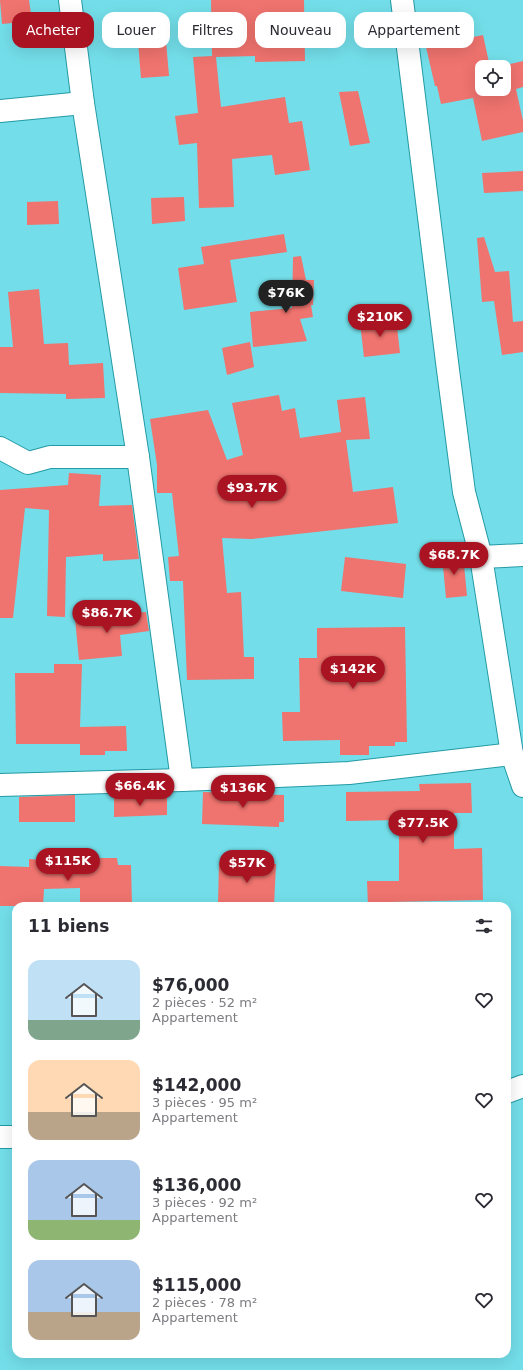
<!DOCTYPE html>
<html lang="fr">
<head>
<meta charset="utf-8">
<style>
  body { margin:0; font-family:"DejaVu Sans",sans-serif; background:#f7f7f7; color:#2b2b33; height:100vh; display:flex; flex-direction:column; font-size:15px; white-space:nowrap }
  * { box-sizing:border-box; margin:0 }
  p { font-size:13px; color:#7c7c81 }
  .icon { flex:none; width:22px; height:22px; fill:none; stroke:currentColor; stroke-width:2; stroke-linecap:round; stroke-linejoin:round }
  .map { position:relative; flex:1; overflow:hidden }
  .sheet { position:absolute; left:12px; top:902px; width:499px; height:456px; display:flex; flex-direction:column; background:#fff; border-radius:12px; box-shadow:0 4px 16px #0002 }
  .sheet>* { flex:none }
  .hud { position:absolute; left:12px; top:12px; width:499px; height:36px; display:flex; gap:8px }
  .fabs { position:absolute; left:475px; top:60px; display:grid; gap:8px }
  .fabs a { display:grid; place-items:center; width:36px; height:36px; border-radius:8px; background:#fff; box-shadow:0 4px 16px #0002; font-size:20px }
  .price { position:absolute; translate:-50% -34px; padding:0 9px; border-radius:14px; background:#a91322; color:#fff; font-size:13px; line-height:26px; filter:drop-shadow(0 1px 2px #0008) }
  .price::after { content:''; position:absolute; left:50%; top:24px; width:12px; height:9px; margin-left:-6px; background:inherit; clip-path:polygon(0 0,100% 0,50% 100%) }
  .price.selected { background:#222; color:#fff }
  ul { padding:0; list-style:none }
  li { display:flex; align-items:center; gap:12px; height:100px; padding:0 16px }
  li span { display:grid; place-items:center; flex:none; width:112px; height:80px; border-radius:12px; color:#555 }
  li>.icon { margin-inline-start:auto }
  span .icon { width:48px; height:48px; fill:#fffc; stroke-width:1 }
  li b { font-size:17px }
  h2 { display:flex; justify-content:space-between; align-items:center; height:48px; padding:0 16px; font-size:17px }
  .pill { padding:0 14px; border-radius:12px; background:#fff; box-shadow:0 4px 16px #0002; font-size:14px; line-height:36px }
  .pill.selected { background:#a91322; color:#fff }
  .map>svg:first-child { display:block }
  .building { fill:#ef736e }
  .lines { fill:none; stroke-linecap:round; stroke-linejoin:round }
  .minor-casing { stroke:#239aa4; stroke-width:24 }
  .minor { stroke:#fff; stroke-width:22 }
</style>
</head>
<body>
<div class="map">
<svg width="523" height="1370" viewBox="0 0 523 1370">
  <rect width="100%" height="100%" fill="#73dee9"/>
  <!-- building -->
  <g class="building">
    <polygon points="0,0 29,0 32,21 2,24"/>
    <polygon points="211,0 304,0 305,61 255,62 255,56 216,57 221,107 285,97 289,123 302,121 310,170 275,175 272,155 232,159 234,207 199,208 197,143 179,145 175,116 198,113 193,57 212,56"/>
    <polygon points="483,35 490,67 482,67 482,89 504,89 504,67 498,67 523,61 523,87 516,89 523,121 523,132 482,141 473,98 441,104 437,86 435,86 426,47"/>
    <polygon points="166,41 169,76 141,78 138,42"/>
    <polygon points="358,91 370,143 350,146 339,92"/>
    <polygon points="523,171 523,191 484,193 482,173"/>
    <polygon points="184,197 185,221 152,224 151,198"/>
    <polygon points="58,201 59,224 27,225 27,202"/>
    <polygon points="284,234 287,252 230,260 237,302 184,310 178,268 204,264 201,247"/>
    <polygon points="484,237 495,272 509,271 513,322 523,321 523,352 502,355 494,301 482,302 477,238"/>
    <polygon points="301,256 306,280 314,280 313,305 311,305 313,317 300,319 307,341 253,347 250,312 292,308 293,257"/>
    <polygon points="39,289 44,344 68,343 69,365 103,363 105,398 66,399 66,394 0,393 0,347 13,347 8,292"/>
    <polygon points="396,318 400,353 364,357 360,323"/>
    <polygon points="250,342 254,367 227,375 222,348"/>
    <polygon points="279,395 282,411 295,408 300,438 341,432 337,400 365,397 370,439 346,440 353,492 393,487 398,523 252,539 222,538 227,593 241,592 244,657 254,657 254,679 187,680 183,581 170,581 168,557 179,556 172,493 157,493 157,465 150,419 208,410 227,460 243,455 232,403"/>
    <polygon points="69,473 101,475 99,506 132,505 139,559 103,561 103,554 66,557 65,617 47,616 49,510 25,508 13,618 0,618 0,490 68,485"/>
    <polygon points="463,554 467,596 446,598 442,555"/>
    <polygon points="345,557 406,564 403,598 341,591"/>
    <polygon points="146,612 149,631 120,635 122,656 79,660 75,619"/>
    <polygon points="405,627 407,742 395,742 395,746 369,746 369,755 340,755 340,740 283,741 282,712 300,712 299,658 317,658 317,628"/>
    <polygon points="54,664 82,664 80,727 126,726 127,751 105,751 105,755 80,755 80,744 16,744 15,673 54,673"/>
    <polygon points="471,783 472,813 454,813 454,849 482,848 483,900 389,902 389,906 368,906 367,881 399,881 399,820 346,821 346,792 420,791 419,784"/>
    <polygon points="203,792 284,795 284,822 279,822 279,827 202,824"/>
    <polygon points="75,795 75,822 19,822 19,797"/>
    <polygon points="114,797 167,797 167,815 114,817"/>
    <polygon points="75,858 117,858 118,865 131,865 132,906 80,906 80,888 44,889 43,906 0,906 0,866 29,867 29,859 75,862"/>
    <polygon points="219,862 276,864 274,906 218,905"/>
  </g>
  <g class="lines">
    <!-- minor casing -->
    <g class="minor-casing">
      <g id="minor">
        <polyline points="70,0 83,103 138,457 182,780"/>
        <polyline points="402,0 448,370 464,492 481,557 512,754 523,786"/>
        <polyline points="0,111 83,103"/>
        <polyline points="0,448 28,463 50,457 138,457"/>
        <polyline points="481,557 523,555"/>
        <polyline points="0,785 182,780 349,773 512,754"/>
        <polyline points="507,1092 523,1086"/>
        <polyline points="0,1137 16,1137"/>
      </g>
    </g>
    <!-- minor -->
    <use href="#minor" class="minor"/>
  </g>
</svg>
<div class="fabs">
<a><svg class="icon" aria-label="locate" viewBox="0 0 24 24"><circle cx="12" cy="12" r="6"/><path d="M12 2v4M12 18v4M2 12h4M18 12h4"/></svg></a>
</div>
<b class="price selected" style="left:286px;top:314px">$76K</b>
<b class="price" style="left:380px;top:338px">$210K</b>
<b class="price" style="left:252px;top:509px">$93.7K</b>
<b class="price" style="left:454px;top:576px">$68.7K</b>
<b class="price" style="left:107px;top:634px">$86.7K</b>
<b class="price" style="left:353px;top:690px">$142K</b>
<b class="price" style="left:140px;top:807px">$66.4K</b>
<b class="price" style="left:243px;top:809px">$136K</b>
<b class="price" style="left:423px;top:844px">$77.5K</b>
<b class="price" style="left:68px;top:882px">$115K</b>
<b class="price" style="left:247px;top:884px">$57K</b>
<div class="hud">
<a class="pill selected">Acheter</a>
<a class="pill">Louer</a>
<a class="pill">Filtres</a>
<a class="pill">Nouveau</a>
<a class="pill">Appartement</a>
</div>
<section class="sheet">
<h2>11 biens<svg class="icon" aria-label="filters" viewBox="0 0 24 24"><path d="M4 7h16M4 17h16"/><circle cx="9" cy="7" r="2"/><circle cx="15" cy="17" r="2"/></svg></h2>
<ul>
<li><span style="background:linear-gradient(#bfe0f5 75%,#7fa58c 0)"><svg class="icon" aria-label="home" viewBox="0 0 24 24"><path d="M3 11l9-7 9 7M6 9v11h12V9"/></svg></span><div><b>$76,000</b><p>2 pièces · 52 m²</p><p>Appartement</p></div><svg class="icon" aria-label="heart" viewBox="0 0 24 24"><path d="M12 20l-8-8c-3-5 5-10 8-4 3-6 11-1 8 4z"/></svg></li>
<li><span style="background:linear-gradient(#ffd9b3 65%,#b9a48a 0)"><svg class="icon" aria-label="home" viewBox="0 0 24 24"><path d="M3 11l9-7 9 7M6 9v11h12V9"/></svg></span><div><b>$142,000</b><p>3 pièces · 95 m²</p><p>Appartement</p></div><svg class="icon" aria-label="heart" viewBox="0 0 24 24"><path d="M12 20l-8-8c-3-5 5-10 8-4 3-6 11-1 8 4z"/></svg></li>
<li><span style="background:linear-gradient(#a9c7e8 75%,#8fb573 0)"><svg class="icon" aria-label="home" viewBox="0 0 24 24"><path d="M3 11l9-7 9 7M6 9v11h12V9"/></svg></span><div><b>$136,000</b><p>3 pièces · 92 m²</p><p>Appartement</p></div><svg class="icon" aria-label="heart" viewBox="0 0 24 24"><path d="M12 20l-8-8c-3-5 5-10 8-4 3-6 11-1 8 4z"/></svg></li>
<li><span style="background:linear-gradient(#a9c7e8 65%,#b9a48a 0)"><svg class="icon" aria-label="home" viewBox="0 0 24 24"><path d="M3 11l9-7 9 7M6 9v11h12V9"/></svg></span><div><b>$115,000</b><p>2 pièces · 78 m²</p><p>Appartement</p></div><svg class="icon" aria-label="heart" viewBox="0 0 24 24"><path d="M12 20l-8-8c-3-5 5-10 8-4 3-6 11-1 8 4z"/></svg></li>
</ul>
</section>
</div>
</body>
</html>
